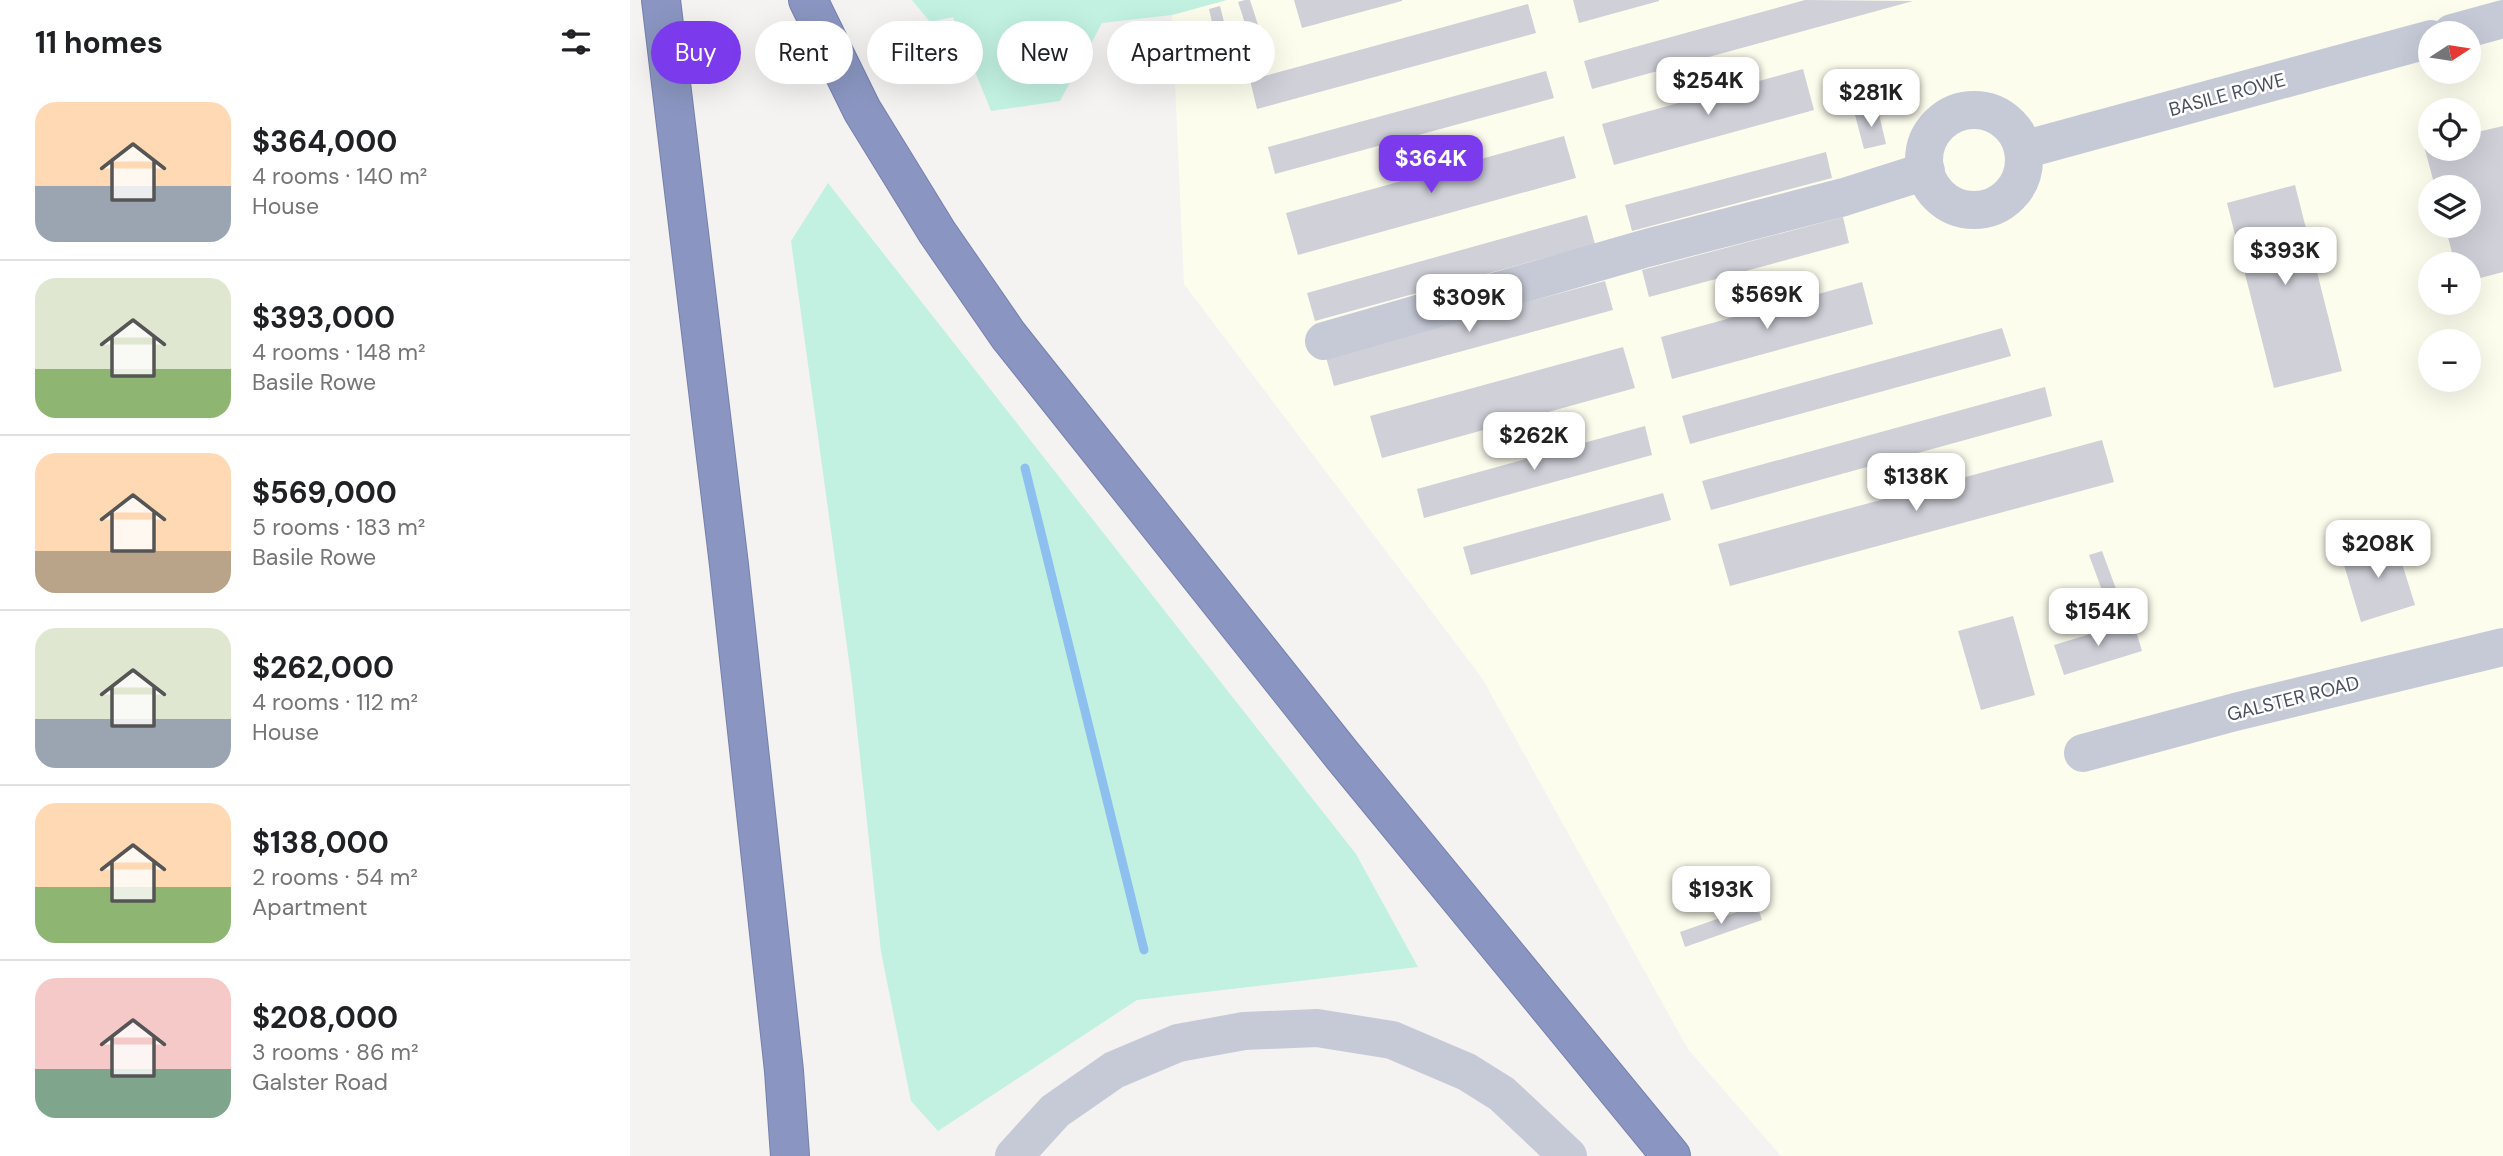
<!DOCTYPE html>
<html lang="en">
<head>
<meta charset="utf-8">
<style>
  body { margin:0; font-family:"DM Sans",sans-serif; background:#f2f2f2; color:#202124; height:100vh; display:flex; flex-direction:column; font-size:26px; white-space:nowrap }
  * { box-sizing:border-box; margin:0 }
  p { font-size:23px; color:#757577 }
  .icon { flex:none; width:38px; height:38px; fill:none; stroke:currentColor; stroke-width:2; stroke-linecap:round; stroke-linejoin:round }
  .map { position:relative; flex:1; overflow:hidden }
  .side { display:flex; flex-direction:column; background:#fff; width:630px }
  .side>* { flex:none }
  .banner { position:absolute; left:21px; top:21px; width:665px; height:63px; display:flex; gap:14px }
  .needle { width:46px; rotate:78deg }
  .tools { position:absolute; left:1788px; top:21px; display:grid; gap:14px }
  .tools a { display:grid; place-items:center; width:63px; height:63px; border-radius:50%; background:#fff; box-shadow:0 7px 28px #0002; font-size:35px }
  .price { position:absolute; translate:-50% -60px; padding:0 16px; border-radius:14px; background:#fff; color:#222; font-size:23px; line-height:46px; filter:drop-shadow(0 2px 4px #0008) }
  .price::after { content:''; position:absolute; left:50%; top:42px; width:21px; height:16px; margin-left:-10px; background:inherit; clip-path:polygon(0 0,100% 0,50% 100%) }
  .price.active { background:#7c3aed; color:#fff }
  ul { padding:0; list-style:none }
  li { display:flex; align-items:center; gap:21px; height:175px; padding:0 35px }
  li+li { border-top:2px solid #e0e0e0 }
  li span { display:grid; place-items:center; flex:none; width:196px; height:140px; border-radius:21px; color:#555 }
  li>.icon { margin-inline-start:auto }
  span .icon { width:84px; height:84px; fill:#fffc; stroke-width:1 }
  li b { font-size:30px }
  h2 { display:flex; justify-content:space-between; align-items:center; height:84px; padding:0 35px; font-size:30px }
  .pill { padding:0 24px; border-radius:32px; background:#fff; box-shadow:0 7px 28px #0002; font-size:24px; line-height:63px }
  .pill.active { background:#7c3aed; color:#fff }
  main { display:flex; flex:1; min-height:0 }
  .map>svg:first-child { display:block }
  .commercial { fill:#fdfdee; fill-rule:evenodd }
  .green { fill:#c2f1e1 }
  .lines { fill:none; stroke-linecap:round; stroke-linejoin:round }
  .stream { stroke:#8ec0ef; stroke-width:9 }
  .building { fill:#cfd0d8 }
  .highway-casing { stroke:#7580ad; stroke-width:40 }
  .minor { stroke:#c6cad7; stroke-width:38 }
  .highway { stroke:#8a96c1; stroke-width:38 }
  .labels { text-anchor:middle; stroke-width:5; stroke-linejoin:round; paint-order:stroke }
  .street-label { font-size:19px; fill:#494f61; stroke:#fff }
</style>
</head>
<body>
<main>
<section class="side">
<h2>11 homes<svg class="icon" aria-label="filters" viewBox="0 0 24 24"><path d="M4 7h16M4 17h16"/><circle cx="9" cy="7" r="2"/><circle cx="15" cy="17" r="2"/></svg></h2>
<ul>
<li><span style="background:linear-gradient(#ffd9b3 60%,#9aa5b1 0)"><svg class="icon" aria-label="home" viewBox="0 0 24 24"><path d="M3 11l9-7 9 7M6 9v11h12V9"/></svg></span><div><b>$364,000</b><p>4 rooms · 140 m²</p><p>House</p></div></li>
<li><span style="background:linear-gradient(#dfe7d0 65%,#8fb573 0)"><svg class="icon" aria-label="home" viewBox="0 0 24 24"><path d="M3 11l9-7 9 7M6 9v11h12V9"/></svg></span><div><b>$393,000</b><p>4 rooms · 148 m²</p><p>Basile Rowe</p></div></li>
<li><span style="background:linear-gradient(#ffd9b3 70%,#b9a48a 0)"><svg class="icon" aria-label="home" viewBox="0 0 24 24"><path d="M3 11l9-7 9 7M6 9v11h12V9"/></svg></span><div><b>$569,000</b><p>5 rooms · 183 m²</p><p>Basile Rowe</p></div></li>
<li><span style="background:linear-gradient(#dfe7d0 65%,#9aa5b1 0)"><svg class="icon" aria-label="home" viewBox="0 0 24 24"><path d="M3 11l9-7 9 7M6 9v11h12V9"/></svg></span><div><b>$262,000</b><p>4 rooms · 112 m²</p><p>House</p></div></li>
<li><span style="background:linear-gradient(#ffd9b3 60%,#8fb573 0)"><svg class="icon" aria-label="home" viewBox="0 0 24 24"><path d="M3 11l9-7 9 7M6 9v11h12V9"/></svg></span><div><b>$138,000</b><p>2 rooms · 54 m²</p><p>Apartment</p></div></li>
<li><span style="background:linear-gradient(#f6c9c9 65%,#7fa58c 0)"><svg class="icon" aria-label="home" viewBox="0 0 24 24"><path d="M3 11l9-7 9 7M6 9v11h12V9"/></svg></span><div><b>$208,000</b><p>3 rooms · 86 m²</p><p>Galster Road</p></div></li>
</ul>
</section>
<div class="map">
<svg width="1873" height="1156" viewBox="0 0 1873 1156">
  <rect width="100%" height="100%" fill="#f4f3f2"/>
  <!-- commercial -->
  <path class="commercial" d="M596 0H1873V1156H1151L1058 1049 852 678 554 284 542 15ZM1801 33H1839V72H1801ZM1801 110H1839V149H1801ZM1801 187H1839V226H1801ZM1801 264H1839V303H1801ZM1801 341H1839V380H1801Z"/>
  <!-- green -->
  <g class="green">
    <polygon points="282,0 597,0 542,15 472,23 430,101 361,111 323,17 300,22"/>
    <polygon points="198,183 726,854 788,967 507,1000 308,1131 281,1101 251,952 222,683 161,241"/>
  </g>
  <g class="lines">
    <!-- stream -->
    <polyline class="stream" points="395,468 514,950"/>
  </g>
  <!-- building -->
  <g class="building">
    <polygon points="615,0 620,0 630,31 619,35 608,2"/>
    <polygon points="664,0 772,0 772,1 672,28"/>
    <polygon points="943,0 1029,0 1029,1 949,23"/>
    <polygon points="1175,0 1283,1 962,89 954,61"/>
    <polygon points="898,4 906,33 627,109 620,80"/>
    <polygon points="590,6 599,42 587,45 579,9"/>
    <polygon points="1173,69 1184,110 984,165 972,124"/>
    <polygon points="916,71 924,98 645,174 638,147"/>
    <polygon points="1248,110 1256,144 1234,149 1225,115"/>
    <polygon points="1873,126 1873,272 1839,281 1839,264 1825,264 1815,226 1839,226 1839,187 1805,187 1794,146 1801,144 1801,149 1839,149 1839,134"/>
    <polygon points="934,136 946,178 668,255 656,213"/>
    <polygon points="1196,152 1202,178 1002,231 995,205"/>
    <polygon points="1665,185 1712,371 1644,388 1597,203"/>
    <polygon points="957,215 965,244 685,321 677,293"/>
    <polygon points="1213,217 1219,243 1019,297 1012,270"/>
    <polygon points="975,281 983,310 704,386 696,357"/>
    <polygon points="1232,282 1243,324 1042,379 1031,337"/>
    <polygon points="1372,328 1381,356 1060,444 1052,416"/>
    <polygon points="993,347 1005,388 752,458 740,416"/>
    <polygon points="1415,387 1422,416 1081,510 1072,481"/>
    <polygon points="1015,426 1022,455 794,518 787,489"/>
    <polygon points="1472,440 1484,482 1100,586 1088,544"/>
    <polygon points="1033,493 1041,520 841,575 833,547"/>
    <polygon points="1764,538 1785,605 1731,622 1711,555"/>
    <polygon points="1472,551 1489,597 1476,601 1459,555"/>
    <polygon points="1383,616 1405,695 1351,710 1328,631"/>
    <polygon points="1503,621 1512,651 1434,675 1424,645"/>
    <polygon points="1127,905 1132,920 1055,947 1050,932"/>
  </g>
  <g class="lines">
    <!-- highway casing -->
    <g class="highway-casing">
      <g id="highway">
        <polyline points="31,0 99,565 154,1071 160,1156"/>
        <polyline points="178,0 232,110 307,232 378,335 712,755 1041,1156"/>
      </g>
    </g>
    <!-- minor -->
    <g class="minor">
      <polyline points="1822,33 1873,19"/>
      <circle cx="1344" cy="160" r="50"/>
      <polyline points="1393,150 1801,39"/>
      <polyline points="694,341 1017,248 1214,197 1296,171"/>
      <polyline points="1453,753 1605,712 1873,647"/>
      <polyline points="384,1156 425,1111 484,1070 548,1043 614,1031 687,1028 762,1040 837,1072 872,1094 938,1156"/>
    </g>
    <!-- highway -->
    <use href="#highway" class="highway"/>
  </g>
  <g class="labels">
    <!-- street labels -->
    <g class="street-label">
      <text transform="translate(1597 94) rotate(-15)" y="7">BASILE ROWE</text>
      <text transform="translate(1663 698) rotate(-14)" y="7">GALSTER ROAD</text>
    </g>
  </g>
</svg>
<div class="tools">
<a><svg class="needle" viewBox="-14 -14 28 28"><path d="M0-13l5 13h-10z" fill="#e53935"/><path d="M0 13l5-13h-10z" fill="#757577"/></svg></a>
<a><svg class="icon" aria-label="locate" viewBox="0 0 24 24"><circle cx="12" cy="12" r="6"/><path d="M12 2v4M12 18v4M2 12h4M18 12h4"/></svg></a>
<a><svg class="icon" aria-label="layers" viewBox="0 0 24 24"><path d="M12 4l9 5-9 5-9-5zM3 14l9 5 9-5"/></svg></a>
<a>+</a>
<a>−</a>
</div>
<b class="price" style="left:1078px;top:117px">$254K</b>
<b class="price" style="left:1241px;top:129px">$281K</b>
<b class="price active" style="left:801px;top:195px">$364K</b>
<b class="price" style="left:1655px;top:287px">$393K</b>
<b class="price" style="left:1137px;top:331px">$569K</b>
<b class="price" style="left:839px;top:334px">$309K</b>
<b class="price" style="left:904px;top:472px">$262K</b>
<b class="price" style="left:1286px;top:513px">$138K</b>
<b class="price" style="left:1748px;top:580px">$208K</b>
<b class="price" style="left:1468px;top:648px">$154K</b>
<b class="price" style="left:1091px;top:926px">$193K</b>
<div class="banner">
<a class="pill active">Buy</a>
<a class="pill">Rent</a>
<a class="pill">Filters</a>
<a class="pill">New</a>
<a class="pill">Apartment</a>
</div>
</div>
</main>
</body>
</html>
